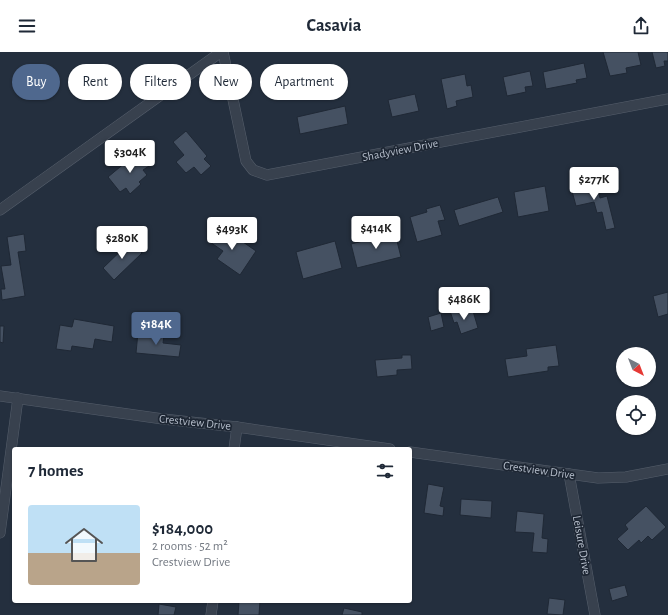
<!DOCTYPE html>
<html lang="en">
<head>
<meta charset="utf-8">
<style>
  body { margin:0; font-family:"Alegreya Sans",sans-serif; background:#f6f6f7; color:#1f2937; height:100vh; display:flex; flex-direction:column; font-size:15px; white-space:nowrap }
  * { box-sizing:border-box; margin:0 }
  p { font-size:13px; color:#747a83 }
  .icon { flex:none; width:22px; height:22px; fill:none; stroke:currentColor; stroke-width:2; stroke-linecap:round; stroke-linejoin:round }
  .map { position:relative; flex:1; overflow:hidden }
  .drawer { position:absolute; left:12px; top:395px; width:400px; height:156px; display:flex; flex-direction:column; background:#fff; border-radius:4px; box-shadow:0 1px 3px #0004 }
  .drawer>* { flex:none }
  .hud { position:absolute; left:12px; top:12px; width:400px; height:36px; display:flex; gap:8px }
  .needle { width:26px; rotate:138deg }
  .controls { position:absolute; left:616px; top:295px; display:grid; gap:8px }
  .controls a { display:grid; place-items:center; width:40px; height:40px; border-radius:50%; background:#fff; box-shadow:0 1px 3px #0004; font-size:20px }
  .price { position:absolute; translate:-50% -34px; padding:0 9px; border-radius:4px; background:#fff; color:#222; font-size:13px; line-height:26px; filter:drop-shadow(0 1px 2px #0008) }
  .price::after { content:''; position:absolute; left:50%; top:24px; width:12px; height:9px; margin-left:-6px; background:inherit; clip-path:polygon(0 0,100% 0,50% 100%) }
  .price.selected { background:#4f688e; color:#fff }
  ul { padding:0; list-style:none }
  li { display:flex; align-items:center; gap:12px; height:100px; padding:0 16px }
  li span { display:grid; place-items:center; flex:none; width:112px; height:80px; border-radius:4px; color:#555 }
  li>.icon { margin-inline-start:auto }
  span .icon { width:48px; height:48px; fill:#fffc; stroke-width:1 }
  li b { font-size:17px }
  h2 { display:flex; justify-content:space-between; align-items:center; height:48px; padding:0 16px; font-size:17px }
  .tag { padding:0 14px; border-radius:18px; background:#fff; box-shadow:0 1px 3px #0004; font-size:14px; line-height:36px }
  .tag.selected { background:#4f688e; color:#fff }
  header { display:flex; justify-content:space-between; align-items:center; height:52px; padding:0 16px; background:#fff; font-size:18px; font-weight:600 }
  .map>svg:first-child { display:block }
  .building { fill:#455162; stroke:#1f2835 }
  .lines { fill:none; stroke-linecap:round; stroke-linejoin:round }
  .street-casing { stroke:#565f6c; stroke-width:11 }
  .street { stroke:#38414e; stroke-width:10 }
  .labels { text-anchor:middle; stroke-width:3.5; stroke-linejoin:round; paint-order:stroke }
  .street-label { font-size:12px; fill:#b4bcc9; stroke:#1d2633 }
</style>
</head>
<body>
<header><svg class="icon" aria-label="menu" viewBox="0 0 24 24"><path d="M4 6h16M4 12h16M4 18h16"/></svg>Casavia<svg class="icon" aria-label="share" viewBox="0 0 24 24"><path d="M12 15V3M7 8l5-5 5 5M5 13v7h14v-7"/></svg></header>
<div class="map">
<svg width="668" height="563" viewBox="0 0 668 563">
  <rect width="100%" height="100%" fill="#242f3e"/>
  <!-- building -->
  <g class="building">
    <polygon points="603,0 638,0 641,13 626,16 627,21 610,24"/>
    <polygon points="652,0 668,0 668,9 664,9 665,14 656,16"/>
    <polygon points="584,11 587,26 576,28 577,31 546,37 543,20"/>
    <polygon points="530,19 533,34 525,35 526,40 507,44 503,25"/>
    <polygon points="465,22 467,34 471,33 473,45 456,49 457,54 447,57 441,27"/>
    <polygon points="415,42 419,59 392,65 388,48"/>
    <polygon points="345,54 348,72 300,82 297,65"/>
    <polygon points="186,79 207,104 204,107 211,114 201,123 194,115 186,121 176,110 184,103 173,90"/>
    <polygon points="138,100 149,114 143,118 147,123 139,130 141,132 130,142 126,136 120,140 108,125"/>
    <polygon points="595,126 600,146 607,144 615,176 606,178 602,160 597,161 594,150 576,154 572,139 579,137 578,131"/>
    <polygon points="545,134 549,159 518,165 514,140"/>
    <polygon points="498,145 503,160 459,174 454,158"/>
    <polygon points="440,153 445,168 438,169 442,183 417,190 410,165 427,160 426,157"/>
    <polygon points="216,175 231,185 233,183 256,199 240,223 217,207 223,199 207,188"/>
    <polygon points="395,181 401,205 357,216 351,192"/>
    <polygon points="24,182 26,199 18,200 25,244 2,248 1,237 5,237 1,214 11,213 7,185"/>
    <polygon points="131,189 142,201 114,228 103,216"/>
    <polygon points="335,189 342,216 303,227 296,200"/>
    <polygon points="668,240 668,262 658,265 653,244"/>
    <polygon points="460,256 462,263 473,259 478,276 461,282 457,270 454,271 450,259"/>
    <polygon points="441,261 444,275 431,279 428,265"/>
    <polygon points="74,267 114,274 112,290 95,287 93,297 72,294 71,299 56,297 60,273 72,275"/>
    <polygon points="0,274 4,274 3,291 0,290"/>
    <polygon points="138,280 164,283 163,291 181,293 179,305 136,301"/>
    <polygon points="556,293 559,314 548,315 548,319 508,325 505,307 527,304 526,297"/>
    <polygon points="402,303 411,303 412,317 397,318 397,323 377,325 375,308 402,306"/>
    <polygon points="428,432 444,435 440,454 444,455 443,464 424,461"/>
    <polygon points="461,447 492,449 491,466 460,463"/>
    <polygon points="646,454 666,475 652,488 648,484 641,491 639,488 628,498 617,487 628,477 625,473"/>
    <polygon points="517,459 544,462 542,486 548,487 547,501 532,500 534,481 515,480"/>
    <polygon points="625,533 628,544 612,549 609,537"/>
    <polygon points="549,546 565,548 563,563 547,562"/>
    <polygon points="239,549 260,549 259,563 238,563"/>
    <polygon points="159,552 176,555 174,563 158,563"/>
    <polygon points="344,556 362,560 362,563 342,563"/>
  </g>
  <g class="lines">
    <!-- street casing -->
    <g class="street-casing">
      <g id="street">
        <polyline points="223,0 246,109 253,118 267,123 668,47"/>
        <polyline points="0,158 221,0"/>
        <polyline points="0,344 163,367 237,375 390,397"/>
        <polyline points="234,397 237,375"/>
        <polyline points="410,400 598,426 626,425 668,417"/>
        <polyline points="569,422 595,563"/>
        <polyline points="0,481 18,346"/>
        <polyline points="211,563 213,549"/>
      </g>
    </g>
    <!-- street -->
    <use href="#street" class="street"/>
  </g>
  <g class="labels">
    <!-- street labels -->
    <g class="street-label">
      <text transform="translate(400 98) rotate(-11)" y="4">Shadyview Drive</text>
      <text transform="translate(195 370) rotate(6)" y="4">Crestview Drive</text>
      <text transform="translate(539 418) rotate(8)" y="4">Crestview Drive</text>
      <text transform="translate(582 493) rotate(80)" y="4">Leisure Drive</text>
    </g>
  </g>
</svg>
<div class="controls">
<a><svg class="needle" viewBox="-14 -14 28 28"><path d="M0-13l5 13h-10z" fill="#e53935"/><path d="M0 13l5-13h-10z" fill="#747a83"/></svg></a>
<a><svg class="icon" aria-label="locate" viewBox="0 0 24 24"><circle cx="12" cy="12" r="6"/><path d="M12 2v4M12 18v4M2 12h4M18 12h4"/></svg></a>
</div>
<b class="price" style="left:130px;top:122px">$304K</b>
<b class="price" style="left:594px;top:149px">$277K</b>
<b class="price" style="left:376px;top:198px">$414K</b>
<b class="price" style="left:232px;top:199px">$493K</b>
<b class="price" style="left:122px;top:208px">$280K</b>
<b class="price" style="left:464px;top:269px">$486K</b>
<b class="price selected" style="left:156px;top:294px">$184K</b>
<div class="hud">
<a class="tag selected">Buy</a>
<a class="tag">Rent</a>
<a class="tag">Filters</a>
<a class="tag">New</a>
<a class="tag">Apartment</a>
</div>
<section class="drawer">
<h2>7 homes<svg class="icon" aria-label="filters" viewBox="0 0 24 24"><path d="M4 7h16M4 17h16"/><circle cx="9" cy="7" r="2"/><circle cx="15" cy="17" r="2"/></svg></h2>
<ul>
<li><span style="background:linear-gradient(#bfe0f5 60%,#b9a48a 0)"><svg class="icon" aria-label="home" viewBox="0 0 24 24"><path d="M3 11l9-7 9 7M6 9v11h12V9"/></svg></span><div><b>$184,000</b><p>2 rooms · 52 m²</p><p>Crestview Drive</p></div></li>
</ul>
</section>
</div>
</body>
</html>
